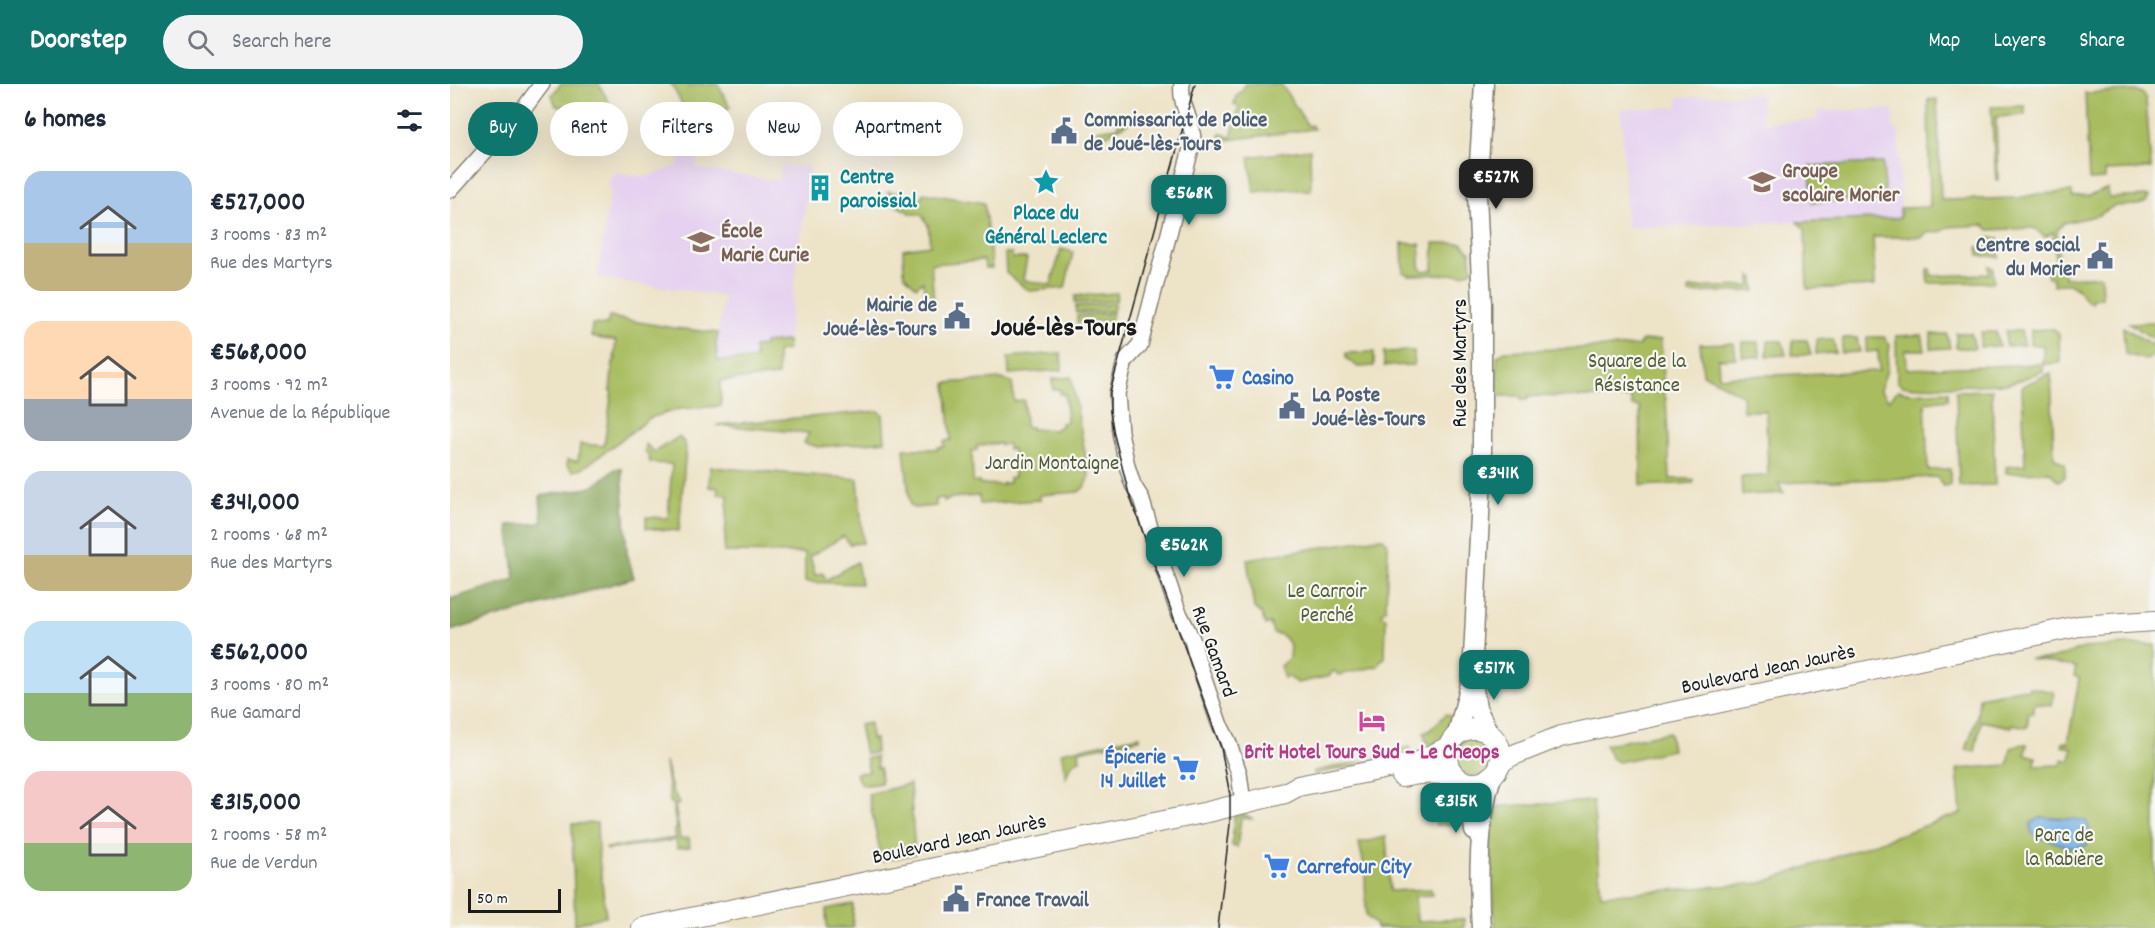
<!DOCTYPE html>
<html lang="en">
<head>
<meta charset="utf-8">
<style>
  body { margin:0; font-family:Dekko,sans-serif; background:#f2f2f3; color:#1f2937; height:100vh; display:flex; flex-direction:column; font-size:22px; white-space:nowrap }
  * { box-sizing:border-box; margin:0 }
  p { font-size:20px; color:#747a83 }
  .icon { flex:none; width:33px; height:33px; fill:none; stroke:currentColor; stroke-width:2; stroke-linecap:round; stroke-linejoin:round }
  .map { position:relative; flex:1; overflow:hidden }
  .side { display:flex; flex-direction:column; background:#fff; width:450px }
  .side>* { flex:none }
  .guide { position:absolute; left:18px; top:18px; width:570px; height:54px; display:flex; gap:12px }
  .scale { position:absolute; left:18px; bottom:15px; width:93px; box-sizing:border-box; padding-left:6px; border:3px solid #1c1c1c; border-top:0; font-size:16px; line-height:21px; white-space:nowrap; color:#1c1c1c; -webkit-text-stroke:4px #f6f6f2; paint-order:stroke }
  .price { position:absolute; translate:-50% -51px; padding:0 14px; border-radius:12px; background:#0f766e; color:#fff; font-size:20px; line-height:39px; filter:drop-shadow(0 2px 3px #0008) }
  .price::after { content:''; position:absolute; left:50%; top:36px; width:18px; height:14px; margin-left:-9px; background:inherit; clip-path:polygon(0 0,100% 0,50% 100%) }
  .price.active { background:#222; color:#fff }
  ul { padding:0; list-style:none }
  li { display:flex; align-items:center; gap:18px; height:150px; padding:0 24px }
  li span { display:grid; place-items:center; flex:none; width:168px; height:120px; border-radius:18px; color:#555 }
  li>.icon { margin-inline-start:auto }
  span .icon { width:72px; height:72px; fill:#fffc; stroke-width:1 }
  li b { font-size:26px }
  h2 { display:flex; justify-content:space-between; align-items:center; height:72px; padding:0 24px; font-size:26px }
  .tag { padding:0 21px; border-radius:27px; background:#fff; box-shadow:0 6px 24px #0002; font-size:21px; line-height:54px }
  .tag.active { background:#0f766e; color:#fff }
  header { display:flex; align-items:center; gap:36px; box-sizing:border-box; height:84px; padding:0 30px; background:#0f766e; color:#fff }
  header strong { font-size:28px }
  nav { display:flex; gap:33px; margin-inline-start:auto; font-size:21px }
  .search { width:420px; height:54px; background:#f2f2f3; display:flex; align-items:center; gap:15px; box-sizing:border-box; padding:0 21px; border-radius:33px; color:#747a83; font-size:22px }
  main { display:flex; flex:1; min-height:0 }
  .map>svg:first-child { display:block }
  .built { fill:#e6d2f0 }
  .green { fill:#a9bd61; stroke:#626c3e; stroke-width:1.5; fill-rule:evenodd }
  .forest { fill:#86a457; stroke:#51603a; stroke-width:1.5 }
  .water { fill:#74afe5; stroke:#486680; stroke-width:1.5 }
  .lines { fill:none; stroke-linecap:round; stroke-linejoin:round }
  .tertiary-casing { stroke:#848072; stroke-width:18 }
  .secondary-casing { stroke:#848072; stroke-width:21 }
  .primary-casing { stroke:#848072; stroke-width:22 }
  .tertiary { stroke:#fff; stroke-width:15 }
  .secondary { stroke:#fff; stroke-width:18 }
  .primary { stroke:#fff; stroke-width:20 }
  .tram { stroke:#1c1c1c; stroke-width:1.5 }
  .labels { text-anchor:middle; stroke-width:4.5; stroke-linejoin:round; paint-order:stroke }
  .service-label { font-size:21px; font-weight:bold; fill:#4e5e75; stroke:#f6f6f2; text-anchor:start }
  .education-label { font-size:21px; font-weight:bold; fill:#785e54; stroke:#f6f6f2; text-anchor:start }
  .culture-label { font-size:21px; font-weight:bold; fill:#0d838f; stroke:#f6f6f2; text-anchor:start }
  .park-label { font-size:21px; fill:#545c38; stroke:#f6f6f2 }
  .street-label { font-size:21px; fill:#1c1c1c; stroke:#f6f6f2 }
  .shop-label { font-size:21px; font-weight:bold; fill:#366cbe; stroke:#f6f6f2; text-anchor:start }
  .hotel-label { font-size:21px; font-weight:bold; fill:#b23c85; stroke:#f6f6f2 }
  .district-label { font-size:27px; font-weight:bold; fill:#1c1c1c; stroke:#f6f6f2 }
</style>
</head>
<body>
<header>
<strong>Doorstep</strong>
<div class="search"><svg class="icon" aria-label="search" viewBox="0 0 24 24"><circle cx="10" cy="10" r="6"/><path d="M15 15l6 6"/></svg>Search here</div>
<nav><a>Map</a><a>Layers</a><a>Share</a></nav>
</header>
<main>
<section class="side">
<h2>6 homes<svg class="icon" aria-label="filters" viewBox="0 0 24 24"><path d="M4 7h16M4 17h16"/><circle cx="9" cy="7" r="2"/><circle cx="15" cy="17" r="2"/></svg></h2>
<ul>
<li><span style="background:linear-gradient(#a9c7e8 60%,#c2b280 0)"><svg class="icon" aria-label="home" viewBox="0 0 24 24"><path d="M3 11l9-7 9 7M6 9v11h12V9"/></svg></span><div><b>€527,000</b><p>3 rooms · 83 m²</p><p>Rue des Martyrs</p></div></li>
<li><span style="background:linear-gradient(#ffd9b3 65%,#9aa5b1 0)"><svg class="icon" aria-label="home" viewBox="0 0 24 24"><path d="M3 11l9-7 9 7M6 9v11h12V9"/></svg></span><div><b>€568,000</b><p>3 rooms · 92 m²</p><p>Avenue de la République</p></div></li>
<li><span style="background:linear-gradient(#c9d6e8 70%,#c2b280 0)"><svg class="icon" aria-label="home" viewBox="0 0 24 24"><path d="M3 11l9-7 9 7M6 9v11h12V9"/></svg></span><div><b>€341,000</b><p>2 rooms · 68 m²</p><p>Rue des Martyrs</p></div></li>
<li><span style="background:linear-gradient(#bfe0f5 60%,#8fb573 0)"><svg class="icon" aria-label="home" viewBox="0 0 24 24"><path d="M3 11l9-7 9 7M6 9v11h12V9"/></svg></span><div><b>€562,000</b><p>3 rooms · 80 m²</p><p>Rue Gamard</p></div></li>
<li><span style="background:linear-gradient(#f6c9c9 60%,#8fb573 0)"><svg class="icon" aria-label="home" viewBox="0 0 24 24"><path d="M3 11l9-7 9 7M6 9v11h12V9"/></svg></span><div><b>€315,000</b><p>2 rooms · 58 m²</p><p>Rue de Verdun</p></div></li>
</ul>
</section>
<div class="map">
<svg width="1705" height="844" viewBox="0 0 1705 844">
  <rect width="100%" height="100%" fill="#f6f6f2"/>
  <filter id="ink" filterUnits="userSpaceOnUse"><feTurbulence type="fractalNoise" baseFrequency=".0167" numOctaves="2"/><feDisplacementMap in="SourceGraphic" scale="12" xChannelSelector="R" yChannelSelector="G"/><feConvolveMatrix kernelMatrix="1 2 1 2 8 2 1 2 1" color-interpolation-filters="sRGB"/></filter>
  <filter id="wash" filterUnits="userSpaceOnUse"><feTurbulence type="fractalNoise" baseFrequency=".008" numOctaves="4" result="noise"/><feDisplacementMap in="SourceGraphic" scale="24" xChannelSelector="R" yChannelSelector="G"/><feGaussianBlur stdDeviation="1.35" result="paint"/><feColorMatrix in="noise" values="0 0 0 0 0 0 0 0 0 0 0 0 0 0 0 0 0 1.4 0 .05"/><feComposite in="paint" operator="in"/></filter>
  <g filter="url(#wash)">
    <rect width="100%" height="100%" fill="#ede3c7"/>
    <!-- built -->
    <g class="built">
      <polygon points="1311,10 1312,38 1367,36 1367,27 1443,25 1443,45 1448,46 1451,134 1177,144 1171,25 1228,23 1228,13"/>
      <polygon points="232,64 249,67 246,84 302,93 329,97 332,80 360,84 337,257 315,259 305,275 268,277 266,261 274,212 147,194 161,104 156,103 164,88 196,93 226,82 230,78"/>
    </g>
    <!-- green -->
    <g class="green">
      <polygon points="111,0 149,0 165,30 106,22 102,11"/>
      <polygon points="221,0 237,0 239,3 245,0 268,0 280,23 271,29 234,23"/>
      <polygon points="794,0 831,0 858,42 861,41 864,45 769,57 771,49 781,54 789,23 784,20 787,10 793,6"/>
      <polygon points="1685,7 1692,9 1696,15 1701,85 1655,87 1655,95 1639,96 1635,9"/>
      <path d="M1487 15 1491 116 1568 114 1588 110 1622 108V113L1639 112 1658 104 1659 114 1699 112 1696 118 1688 121 1664 122 1649 131 1614 139 1607 146 1609 180 1614 182V194L1651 192 1652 214 1642 215V219C1630 216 1632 202 1619 200 1614 199 1608 201 1603 201V194H1598L1597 189 1606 183 1603 148 1595 153 1584 144 1539 146 1534 141 1498 143 1493 147 1477 149 1472 153H1423L1425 202 1357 205 1355 145 1347 138 1450 134V124L1480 123 1478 16Z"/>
      <polygon points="1575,22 1575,31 1546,33 1548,96 1546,96 1541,23"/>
      <polygon points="667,33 676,33 679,38 646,58 646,46 668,43"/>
      <polygon points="860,65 861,106 835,105 804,108 799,73"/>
      <polygon points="1433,79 1435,115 1362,118 1360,82"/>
      <polygon points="438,107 472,113 473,109 534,119 542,184 535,184 534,176 481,180 484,219 479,219 475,215 473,197 466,203 454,191 453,165 480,161 478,141 471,130 462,130 438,117"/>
      <polygon points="1537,154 1549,154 1549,174 1542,172 1529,172 1528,163 1537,160"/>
      <polygon points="952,159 970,160 970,183 972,187 983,186 984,159 1012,159 1020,167 1022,186 1013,190 959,191 953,188"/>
      <polygon points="611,165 623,168 615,204 579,207 556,189 555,169 562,169 562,174 577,174 573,196 601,201"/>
      <polygon points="1539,182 1543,184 1544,198 1478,199 1478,185 1481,185 1482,192 1539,190"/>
      <polygon points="1301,192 1304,194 1305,207 1239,209 1239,204 1301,202"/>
      <polygon points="667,209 666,217 625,219 625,212"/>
      <polygon points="665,220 663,227 626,229 626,222"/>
      <polygon points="663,229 660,236 627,239 627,232"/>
      <polygon points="159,233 224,244 268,249 266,261 268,277 305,275 304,263 314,262 314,259 337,257 338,266 327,268 328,292 270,297 271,322 229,325 200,334 132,385 123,387 117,381 117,376 128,377 130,360 154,362 162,307 160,307 163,278 166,274 164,273 166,257 141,253 142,240 157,241"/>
      <polygon points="1705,238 1705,256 1679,239"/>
      <polygon points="1673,243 1705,263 1705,270 1696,276 1675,270"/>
      <polygon points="1604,245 1609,250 1610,279 1593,280 1593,287 1570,296 1556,300 1460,303 1452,302 1447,297 1446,252 1472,251 1475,266 1456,266 1457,285 1593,280 1593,261 1580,261 1581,246"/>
      <polygon points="1556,247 1571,247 1575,261 1556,262"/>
      <polygon points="1531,248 1546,248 1549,262 1530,263"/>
      <polygon points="1506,249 1521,249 1525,264 1506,264"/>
      <polygon points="1481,250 1497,250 1500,264 1481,265"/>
      <polygon points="1417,253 1434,253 1440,261 1437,286 1430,306 1439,316 1448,306 1460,309 1498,307 1498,315 1475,318 1478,386 1500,385 1500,401 1493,402 1487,393 1328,399 1334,409 1292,411 1291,393 1318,392 1316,327 1293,327 1292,311 1253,290 1250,260 1284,259 1286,274 1268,275 1269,293 1429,287 1428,267 1416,268"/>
      <polygon points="1393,254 1407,254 1410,268 1391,269"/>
      <polygon points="1367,255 1383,255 1386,269 1366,270"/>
      <polygon points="1211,256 1214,313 1216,314 1220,395 1243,395 1243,399 1191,402 1190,323 1182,322 1181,314 1078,312 1077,316 1071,316 1071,312 1046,312 1047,272 1055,267 1188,262 1192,257"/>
      <polygon points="1343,256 1357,256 1361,271 1342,271"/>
      <polygon points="1318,257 1332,257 1336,271 1317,272"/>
      <polygon points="1293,258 1308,258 1311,273 1292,273"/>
      <polygon points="964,267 964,281 934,282 934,268"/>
      <polygon points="924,268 924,282 908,283 896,274 896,269"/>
      <polygon points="611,269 612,286 559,290 558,273"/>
      <polygon points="1601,289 1604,374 1615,380 1615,393 1608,397 1600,388 1556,389 1556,383 1575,381 1572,302"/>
      <path d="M621 293 639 390C639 398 635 404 628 408L590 411V416L530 420 529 412 500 414 499 416 494 417V414L486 415V422L464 424 460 421 454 365H488V363H494V357L501 356 496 299 551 295 562 298 564 317 574 316 575 343H581V345L605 346 606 344 611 343V339L617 338 615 310H610V305L603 306 602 295ZM550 359V361L558 360V365H563L564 393 559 394V399H553V401L529 400V398H523L522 367 527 366V362Z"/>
      <polygon points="1542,306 1545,401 1509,402 1506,307"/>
      <polygon points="429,327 433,331 435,357 368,363 354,359 359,349 266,341"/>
      <polygon points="229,353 234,358 236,363 229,447 196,444 196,433 218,434 222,380 200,379 199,372 195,368 196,360 204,368"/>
      <polygon points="260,383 408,395 413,459 399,460 394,452 360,472 365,491 373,489 376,496 407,478 411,500 355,498 355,469 274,468 278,411 268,410 268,404 259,403"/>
      <polygon points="929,454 933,454 938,459 938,463 936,525 933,527 931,530 936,534 935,574 931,576 928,582 889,591 884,587 881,589 880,592 852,598 847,599 844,596 840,595 839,592 834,594 830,582 839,574 840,561 832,551 823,549 820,539 815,541 812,531 804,524 797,475"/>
      <polygon points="1679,561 1705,561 1705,844 1045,844 1039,723 1143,717 1151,811 1312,799 1511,729 1507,685 1558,681 1561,664 1573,660 1577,660 1575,671 1586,673 1585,682 1611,681 1612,675 1620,677 1622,664 1612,662 1613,658 1618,659 1629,594 1624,592 1626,583 1579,575 1601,575 1634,564"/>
      <polygon points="1579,603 1604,608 1602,622 1585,619 1583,629 1579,629 1577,643 1561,640 1561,643 1531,637 1525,668 1516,666 1527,633 1529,613 1571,605 1578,606"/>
      <path d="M996 630 1005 633C1001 645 991 656 980 662L979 658 976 659 974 648 979 647Z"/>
      <polygon points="420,639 421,655 425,655 426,669 415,670 409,641"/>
      <polygon points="1219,648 1222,666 1169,678 1162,675 1155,661"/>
      <circle cx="1024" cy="671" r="21"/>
      <path d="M690 652V655L629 667 630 676C621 679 619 684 616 693L611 668Z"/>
      <polygon points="960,663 961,671 864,690 864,687 945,671 947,665"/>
      <path d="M426 673 427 684H430L431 699C418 701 409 705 406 689L419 688 416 674Z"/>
      <polygon points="215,678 222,706 230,720 225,721 230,755 239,754 240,763 227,764 226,756 157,766 156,764 226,754 224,746 227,745 222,718 220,718"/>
      <path d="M978 698C1005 698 1010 719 1012 740L986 741 984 726H981Z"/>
      <polygon points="460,700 465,770 432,777 418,710"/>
      <polygon points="793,730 803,735 791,734 787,763 782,762 784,732"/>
      <polygon points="147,739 148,765 156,832 125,840 122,740"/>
      <polygon points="936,753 940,807 981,805 982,811 965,812 967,837 1014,835 1014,844 926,844 925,840 916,832 915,786 909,759"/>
      <polygon points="403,820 403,844 377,844 376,825"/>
    </g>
    <!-- forest -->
    <polygon class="forest" points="165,385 172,385 177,469 184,494 0,547 0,515 65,495 58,441 92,439 90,412 142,403"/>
    <!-- water -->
    <path class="water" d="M1592 733 1635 736C1641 742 1641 754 1637 761L1623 764 1585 752 1581 748V739Z"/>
  </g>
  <g filter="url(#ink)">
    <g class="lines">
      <!-- tertiary casing -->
      <g class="tertiary-casing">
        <g id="tertiary">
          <path d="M732 0C729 20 743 36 743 57L690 261 675 277 667 310 670 348 677 382 683 401 691 414 706 463 728 527 742 555 748 578 769 639 778 657 789 689 793 719"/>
          <polyline points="0,106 75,23 92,0"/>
        </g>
      </g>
      <!-- secondary casing -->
      <g class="secondary-casing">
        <g id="secondary">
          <polyline points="1023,598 1027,624 1039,649"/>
          <polyline points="1007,650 1022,593 1032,392 1032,220 1027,110 1034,0"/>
          <polyline points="1011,696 1021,722 1024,747"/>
          <path d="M1031 844C1028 801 1028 733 1042 693"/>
        </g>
      </g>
      <!-- primary casing -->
      <g class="primary-casing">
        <g id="primary">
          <circle cx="1024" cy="672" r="27"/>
          <polyline points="1050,679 1061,672 1111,652 1629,542 1705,537"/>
          <path d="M952 693C970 689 986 688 1005 692"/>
          <polyline points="192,844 758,728 835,709 848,702 968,678 998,663"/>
        </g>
      </g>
      <!-- tertiary -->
      <use href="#tertiary" class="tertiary"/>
      <!-- secondary -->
      <use href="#secondary" class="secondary"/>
      <!-- primary -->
      <use href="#primary" class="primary"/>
      <!-- tram -->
      <polyline class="tram" points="745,0 660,308 660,327 664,351 679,410 771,664 780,711 780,740 768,844"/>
    </g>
  </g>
  <!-- icons -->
  <defs>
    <g id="civic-bare" transform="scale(2.07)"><path d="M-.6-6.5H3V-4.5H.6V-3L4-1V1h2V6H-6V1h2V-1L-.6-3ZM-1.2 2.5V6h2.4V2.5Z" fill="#5c6f8a" stroke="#f6f6f2" stroke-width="2.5" paint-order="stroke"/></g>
    <g id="sight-bare" transform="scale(2.07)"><path d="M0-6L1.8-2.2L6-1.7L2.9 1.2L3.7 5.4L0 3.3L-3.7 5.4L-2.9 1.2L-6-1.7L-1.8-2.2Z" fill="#0f9aa8" stroke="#f6f6f2" stroke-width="2.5" paint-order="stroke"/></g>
    <g id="school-bare" transform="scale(2.07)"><path d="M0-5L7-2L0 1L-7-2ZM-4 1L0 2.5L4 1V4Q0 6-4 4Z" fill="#8d6e63" stroke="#f6f6f2" stroke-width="2.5" paint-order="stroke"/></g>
    <g id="building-bare" transform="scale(2.07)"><path d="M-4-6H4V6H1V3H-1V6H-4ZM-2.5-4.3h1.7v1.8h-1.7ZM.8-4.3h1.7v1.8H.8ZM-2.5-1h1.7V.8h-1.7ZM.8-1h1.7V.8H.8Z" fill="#0f9aa8" stroke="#f6f6f2" stroke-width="2.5" paint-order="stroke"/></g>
    <g id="supermarket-bare" transform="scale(2.07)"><path d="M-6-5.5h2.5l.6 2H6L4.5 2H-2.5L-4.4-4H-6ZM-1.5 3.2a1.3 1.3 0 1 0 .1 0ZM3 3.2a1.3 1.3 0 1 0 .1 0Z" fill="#3f7fe0" stroke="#f6f6f2" stroke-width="2.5" paint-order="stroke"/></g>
    <g id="hotel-bare" transform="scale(2.07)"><path d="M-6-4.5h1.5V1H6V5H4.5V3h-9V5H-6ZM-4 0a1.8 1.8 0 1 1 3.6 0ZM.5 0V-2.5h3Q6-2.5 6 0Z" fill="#d1479c" stroke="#f6f6f2" stroke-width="2.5" paint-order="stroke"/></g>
  </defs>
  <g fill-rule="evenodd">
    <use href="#civic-bare" x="614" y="47"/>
    <use href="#sight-bare" x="596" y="98"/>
    <use href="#school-bare" x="1312" y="98"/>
    <use href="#building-bare" x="370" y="104"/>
    <use href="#school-bare" x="251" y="158"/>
    <use href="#civic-bare" x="1650" y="172"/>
    <use href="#civic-bare" x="507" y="232"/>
    <use href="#supermarket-bare" x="772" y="293"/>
    <use href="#civic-bare" x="842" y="322"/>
    <use href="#hotel-bare" x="922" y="637"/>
    <use href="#supermarket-bare" x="736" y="684"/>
    <use href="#supermarket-bare" x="827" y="782"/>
    <use href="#civic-bare" x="506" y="815"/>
  </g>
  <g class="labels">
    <!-- service labels -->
    <g class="service-label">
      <text x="634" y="42">Commissariat de Police<tspan x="634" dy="24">de Joué-lès-Tours</tspan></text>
      <text x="1630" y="167" text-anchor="end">Centre social<tspan x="1630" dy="24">du Morier</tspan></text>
      <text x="487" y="227" text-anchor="end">Mairie de<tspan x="487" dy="24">Joué-lès-Tours</tspan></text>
      <text x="862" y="317">La Poste<tspan x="862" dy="24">Joué-lès-Tours</tspan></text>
      <text x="526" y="822">France Travail</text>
    </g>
    <!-- education labels -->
    <g class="education-label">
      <text x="1332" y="93">Groupe<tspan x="1332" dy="24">scolaire Morier</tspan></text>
      <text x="271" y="153">École<tspan x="271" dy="24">Marie Curie</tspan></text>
    </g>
    <!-- culture labels -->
    <g class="culture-label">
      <text x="390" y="99">Centre<tspan x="390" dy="24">paroissial</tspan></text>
      <text x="596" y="135" text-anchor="middle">Place du<tspan x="596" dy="24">Général Leclerc</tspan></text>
    </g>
    <!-- park labels -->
    <g class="park-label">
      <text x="1187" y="283">Square de la<tspan x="1187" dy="24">Résistance</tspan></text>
      <text x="602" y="385">Jardin Montaigne</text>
      <text x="877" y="513">Le Carroir<tspan x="877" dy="24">Perché</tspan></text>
      <text x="1614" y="757">Parc de<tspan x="1614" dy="24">la Rabière</tspan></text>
    </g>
    <!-- street labels -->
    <g class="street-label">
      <text transform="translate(1009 279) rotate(-90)" y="7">Rue des Martyrs</text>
      <text transform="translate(765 567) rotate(70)" y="7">Rue Gamard</text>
      <text transform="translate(1318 584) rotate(-12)" y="7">Boulevard Jean Jaurès</text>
      <text transform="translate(509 754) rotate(-12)" y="7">Boulevard Jean Jaurès</text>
    </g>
    <!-- shop labels -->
    <g class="shop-label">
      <text x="792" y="300">Casino</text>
      <text x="716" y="679" text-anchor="end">Épicerie<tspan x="716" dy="24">14 Juillet</tspan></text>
      <text x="847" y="789">Carrefour City</text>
    </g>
    <!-- hotel labels -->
    <g class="hotel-label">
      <text x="922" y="674">Brit Hotel Tours Sud – Le Cheops</text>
    </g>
    <!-- district labels -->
    <g class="district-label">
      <text x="614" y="251">Joué-lès-Tours</text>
    </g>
  </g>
</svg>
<div class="scale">50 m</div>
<b class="price active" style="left:1046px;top:126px">€527K</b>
<b class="price" style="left:739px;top:142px">€568K</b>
<b class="price" style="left:1048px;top:422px">€341K</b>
<b class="price" style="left:734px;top:494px">€562K</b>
<b class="price" style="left:1044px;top:617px">€517K</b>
<b class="price" style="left:1006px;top:750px">€315K</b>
<div class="guide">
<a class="tag active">Buy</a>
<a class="tag">Rent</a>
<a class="tag">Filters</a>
<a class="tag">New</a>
<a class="tag">Apartment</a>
</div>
</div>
</main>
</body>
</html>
